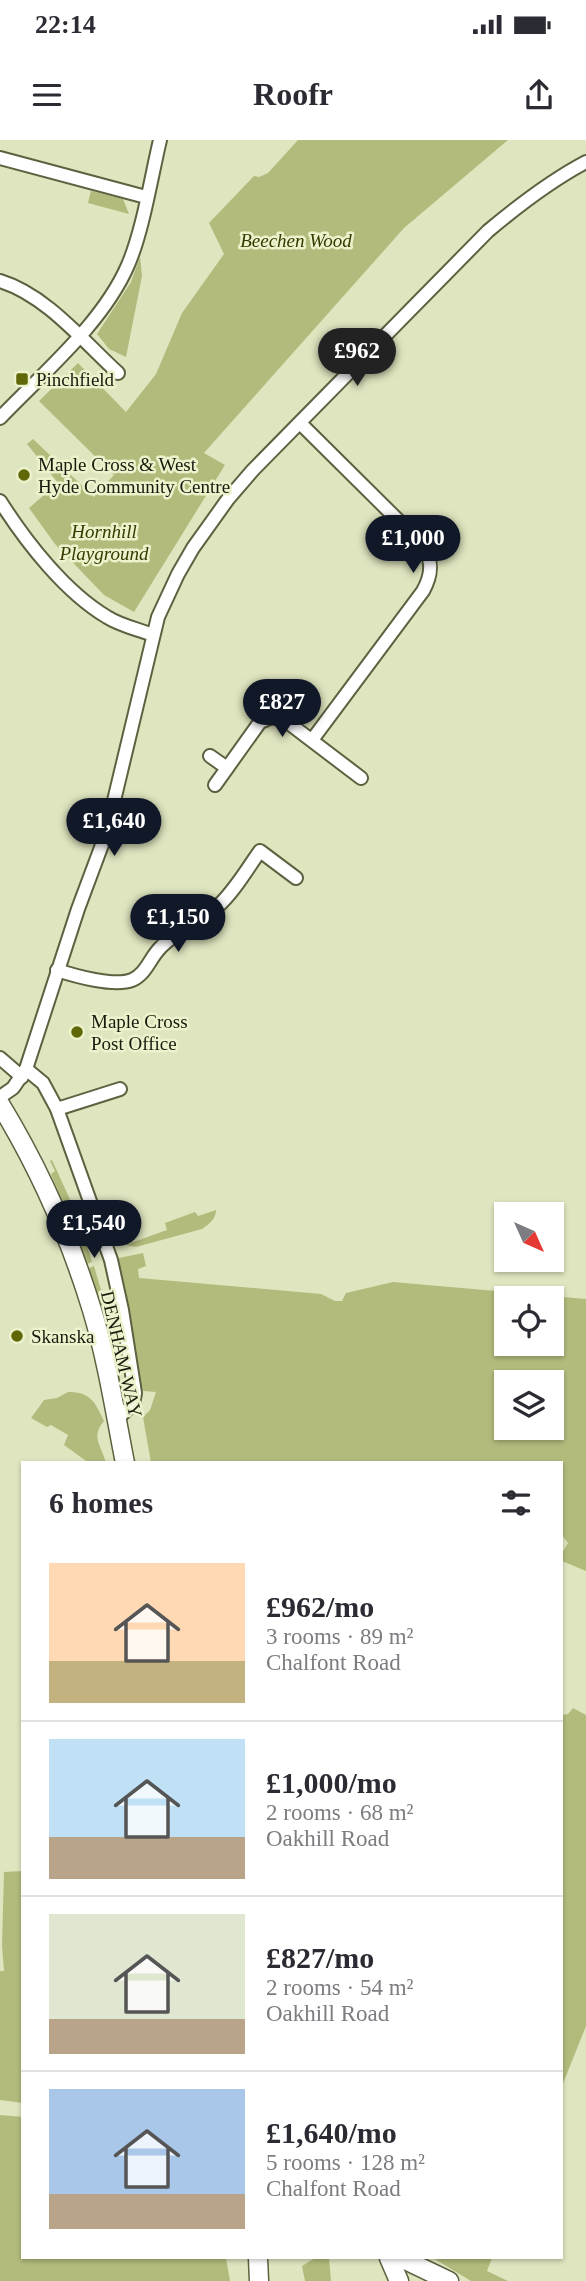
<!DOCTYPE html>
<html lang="en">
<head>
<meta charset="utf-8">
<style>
  body { margin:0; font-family:Georgia,serif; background:#f7f7f7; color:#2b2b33; height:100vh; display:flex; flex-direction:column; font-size:26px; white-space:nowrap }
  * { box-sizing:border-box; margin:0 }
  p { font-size:23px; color:#7c7c81 }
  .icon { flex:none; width:38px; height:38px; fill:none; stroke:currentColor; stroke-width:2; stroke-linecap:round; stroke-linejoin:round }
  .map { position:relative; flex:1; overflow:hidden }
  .details { position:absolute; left:21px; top:1321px; width:542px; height:798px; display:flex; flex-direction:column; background:#fff; border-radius:0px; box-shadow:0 2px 5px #0004 }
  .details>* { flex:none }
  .needle { width:46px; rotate:135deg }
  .tools { position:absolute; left:494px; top:1062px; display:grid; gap:14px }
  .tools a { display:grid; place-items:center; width:70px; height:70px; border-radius:0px; background:#fff; box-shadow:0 2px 5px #0004; font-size:35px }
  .price { position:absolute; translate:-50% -60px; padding:0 16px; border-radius:24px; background:#111827; color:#fff; font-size:23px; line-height:46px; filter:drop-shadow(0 2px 4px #0008) }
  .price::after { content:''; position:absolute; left:50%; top:42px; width:21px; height:16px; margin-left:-10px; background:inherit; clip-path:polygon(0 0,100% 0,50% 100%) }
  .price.on { background:#222; color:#fff }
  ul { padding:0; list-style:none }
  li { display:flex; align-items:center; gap:21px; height:175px; padding:0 28px }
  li+li { border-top:2px solid #e1e1e2 }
  li span { display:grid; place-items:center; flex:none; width:196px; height:140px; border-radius:0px; color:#555 }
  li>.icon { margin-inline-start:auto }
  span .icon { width:84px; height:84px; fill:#fffc; stroke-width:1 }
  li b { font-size:30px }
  h2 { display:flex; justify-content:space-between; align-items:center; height:84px; padding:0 28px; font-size:30px }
  .status { display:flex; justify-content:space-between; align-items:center; height:49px; padding:0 35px; background:#fff; direction:ltr }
  .status svg { height:19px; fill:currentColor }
  header { display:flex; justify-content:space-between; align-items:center; height:91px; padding:0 28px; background:#fff; font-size:32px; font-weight:700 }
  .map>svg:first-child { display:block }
  .green { fill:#b3bb7c; fill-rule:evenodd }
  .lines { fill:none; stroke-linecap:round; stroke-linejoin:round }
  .street-casing { stroke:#5d6140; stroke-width:16 }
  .primary-casing { stroke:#5d6140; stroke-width:21 }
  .street { stroke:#fff; stroke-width:12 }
  .primary { stroke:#fff; stroke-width:18 }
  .poi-dot { fill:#606706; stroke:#ecf2cc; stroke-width:2.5 }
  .labels { text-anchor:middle; stroke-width:5; stroke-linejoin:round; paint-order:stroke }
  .park-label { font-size:19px; font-style:italic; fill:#373b00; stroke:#ecf2cc }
  .poi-label { font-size:19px; fill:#1a1b0e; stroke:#ecf2cc; text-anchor:start }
  .street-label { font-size:19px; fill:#1a1b0e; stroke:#ecf2cc }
</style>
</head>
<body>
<div class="status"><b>22:14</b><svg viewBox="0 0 49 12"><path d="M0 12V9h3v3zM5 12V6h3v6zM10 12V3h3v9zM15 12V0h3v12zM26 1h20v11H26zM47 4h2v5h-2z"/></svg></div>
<header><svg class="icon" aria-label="menu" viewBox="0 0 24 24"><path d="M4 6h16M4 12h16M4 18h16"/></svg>Roofr<svg class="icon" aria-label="share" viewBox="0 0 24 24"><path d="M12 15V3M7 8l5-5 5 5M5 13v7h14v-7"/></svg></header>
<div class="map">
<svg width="586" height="2141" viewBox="0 0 586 2141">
  <rect width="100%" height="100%" fill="#dfe5bf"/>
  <!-- green -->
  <g class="green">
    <polygon points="298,0 508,0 404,88 204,313 225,325 134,472 104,455 55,404 29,368 58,343 27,304 33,299 94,357 114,335 39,261 78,223 126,272 156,234 182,173 224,114 209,83 254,36 259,37 268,33"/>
    <polygon points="91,51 123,59 129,74 88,63"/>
    <polygon points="140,117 142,136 126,217 109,209 97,194 131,142"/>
    <polygon points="52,1020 77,1075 92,1122 87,1124 51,1034 55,1031 50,1021"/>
    <path d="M216 1070C216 1079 209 1084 202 1089L136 1107 125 1105 167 1090 165 1083 195 1072 198 1076Z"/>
    <path d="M143 1113 146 1126 138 1129 139 1138 321 1154 335 1161H342L346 1153 393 1142 586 1159V1431L562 1421V1413L568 1403 562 1395V1323H151L143 1277 150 1270 156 1252 143 1251 140 1245 124 1146 118 1122 119 1118ZM506 1158H551V1204H506ZM506 1242H551V1288H506Z"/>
    <polygon points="94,1126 101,1150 124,1258 121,1257 103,1177 89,1128"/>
    <path d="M68 1252C91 1252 95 1262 104 1281 90 1297 102 1306 106 1323H89L64 1305 68 1295 51 1285 47 1287 31 1278 44 1260 57 1258Z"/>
    <polygon points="573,1568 586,1575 586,1886 562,1946 562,1575 568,1574"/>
    <polygon points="23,1731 23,1963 0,1960 0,1831 4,1831 2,1805 4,1732"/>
    <polygon points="0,1975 23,1977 23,2118 226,2118 230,2141 0,2141"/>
    <polygon points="315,2118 329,2118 331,2141 305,2141 302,2126"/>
    <polygon points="433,2118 492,2118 487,2131 508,2141 471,2141"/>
  </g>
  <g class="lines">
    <!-- street casing -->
    <g class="street-casing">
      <g id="street">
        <polyline points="0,18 146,57"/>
        <path d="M0 141C46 155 83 201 118 233"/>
        <path d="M0 278C43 233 103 183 128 125 143 90 151 38 160 0"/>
        <path d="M300 283 420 402C433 418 433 433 423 451L312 600"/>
        <path d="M0 361C26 402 65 452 107 477 121 486 138 489 153 495"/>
        <polyline points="257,553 268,577"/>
        <polyline points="210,616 227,628"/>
        <polyline points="215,645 260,582 272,577 286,581 361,638"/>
        <path d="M57 830C75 836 114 847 132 840 146 834 150 818 160 808 176 791 199 782 217 767 234 752 247 729 260 711L296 738"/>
        <polyline points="0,918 22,937"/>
        <polyline points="26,929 43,943 57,969 111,1120 122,1170 135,1253 133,1264 116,1280"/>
        <path d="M0 957 13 948 26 929 78 769 106 694 158 477 178 434 193 408 228 359 253 330 488 91C519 65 550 41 586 22"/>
        <polyline points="57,969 120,949"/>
      </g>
    </g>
    <!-- primary casing -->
    <g class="primary-casing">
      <g id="primary">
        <path d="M0 964C39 1028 70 1098 92 1170 107 1220 115 1272 125 1323"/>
        <polyline points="258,2118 259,2141"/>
        <polyline points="389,2118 399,2141"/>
        <polyline points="401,2118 449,2141"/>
      </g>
    </g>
    <!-- street -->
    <use href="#street" class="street"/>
    <!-- primary -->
    <use href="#primary" class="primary"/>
  </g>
  <!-- markers -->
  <g class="poi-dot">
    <rect x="15" y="232" width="14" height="14" rx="3.5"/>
    <circle cx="24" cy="335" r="7"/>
    <circle cx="77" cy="892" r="7"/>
    <circle cx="17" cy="1196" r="7"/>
  </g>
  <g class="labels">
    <!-- park labels -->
    <g class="park-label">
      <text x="296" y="107">Beechen Wood</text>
      <text x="104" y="398">Hornhill<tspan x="104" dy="22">Playground</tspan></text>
    </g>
    <!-- poi labels -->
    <g class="poi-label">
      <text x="36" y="246">Pinchfield</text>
      <text x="38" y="331">Maple Cross &amp; West<tspan x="38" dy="22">Hyde Community Centre</tspan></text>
      <text x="91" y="888">Maple Cross<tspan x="91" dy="22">Post Office</tspan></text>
      <text x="31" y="1203">Skanska</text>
    </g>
    <!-- street labels -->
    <g class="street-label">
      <text transform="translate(122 1214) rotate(77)" y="7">DENHAM WAY</text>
    </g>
  </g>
</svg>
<div class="tools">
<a><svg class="needle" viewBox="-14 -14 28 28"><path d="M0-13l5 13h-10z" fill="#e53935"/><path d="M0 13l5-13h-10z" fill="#7c7c81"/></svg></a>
<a><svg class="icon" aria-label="locate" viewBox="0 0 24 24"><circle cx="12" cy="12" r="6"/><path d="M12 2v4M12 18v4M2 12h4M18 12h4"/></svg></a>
<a><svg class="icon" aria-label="layers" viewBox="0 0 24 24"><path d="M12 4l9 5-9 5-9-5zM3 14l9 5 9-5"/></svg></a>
</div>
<b class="price on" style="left:357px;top:248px">£962</b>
<b class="price" style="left:413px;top:435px">£1,000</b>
<b class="price" style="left:282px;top:599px">£827</b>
<b class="price" style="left:114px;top:718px">£1,640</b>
<b class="price" style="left:178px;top:814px">£1,150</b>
<b class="price" style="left:94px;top:1120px">£1,540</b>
<section class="details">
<h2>6 homes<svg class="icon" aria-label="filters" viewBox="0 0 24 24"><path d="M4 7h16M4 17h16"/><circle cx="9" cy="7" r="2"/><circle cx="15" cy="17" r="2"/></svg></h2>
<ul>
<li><span style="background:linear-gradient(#ffd9b3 70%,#c2b280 0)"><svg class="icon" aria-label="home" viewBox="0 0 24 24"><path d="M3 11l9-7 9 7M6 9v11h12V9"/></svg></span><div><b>£962/mo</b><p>3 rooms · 89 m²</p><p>Chalfont Road</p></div></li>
<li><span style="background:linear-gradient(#bfe0f5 70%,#b9a48a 0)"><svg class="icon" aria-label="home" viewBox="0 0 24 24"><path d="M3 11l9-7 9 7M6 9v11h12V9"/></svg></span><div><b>£1,000/mo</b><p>2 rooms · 68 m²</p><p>Oakhill Road</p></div></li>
<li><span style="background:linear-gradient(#dfe7d0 75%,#b9a48a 0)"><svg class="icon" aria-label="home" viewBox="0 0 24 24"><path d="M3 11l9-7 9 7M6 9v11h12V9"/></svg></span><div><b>£827/mo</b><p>2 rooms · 54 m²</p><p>Oakhill Road</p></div></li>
<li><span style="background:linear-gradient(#a9c7e8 75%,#b9a48a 0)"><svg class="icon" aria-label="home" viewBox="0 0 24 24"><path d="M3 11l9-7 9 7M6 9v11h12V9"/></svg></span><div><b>£1,640/mo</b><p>5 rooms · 128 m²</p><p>Chalfont Road</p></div></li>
</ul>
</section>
</div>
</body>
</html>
